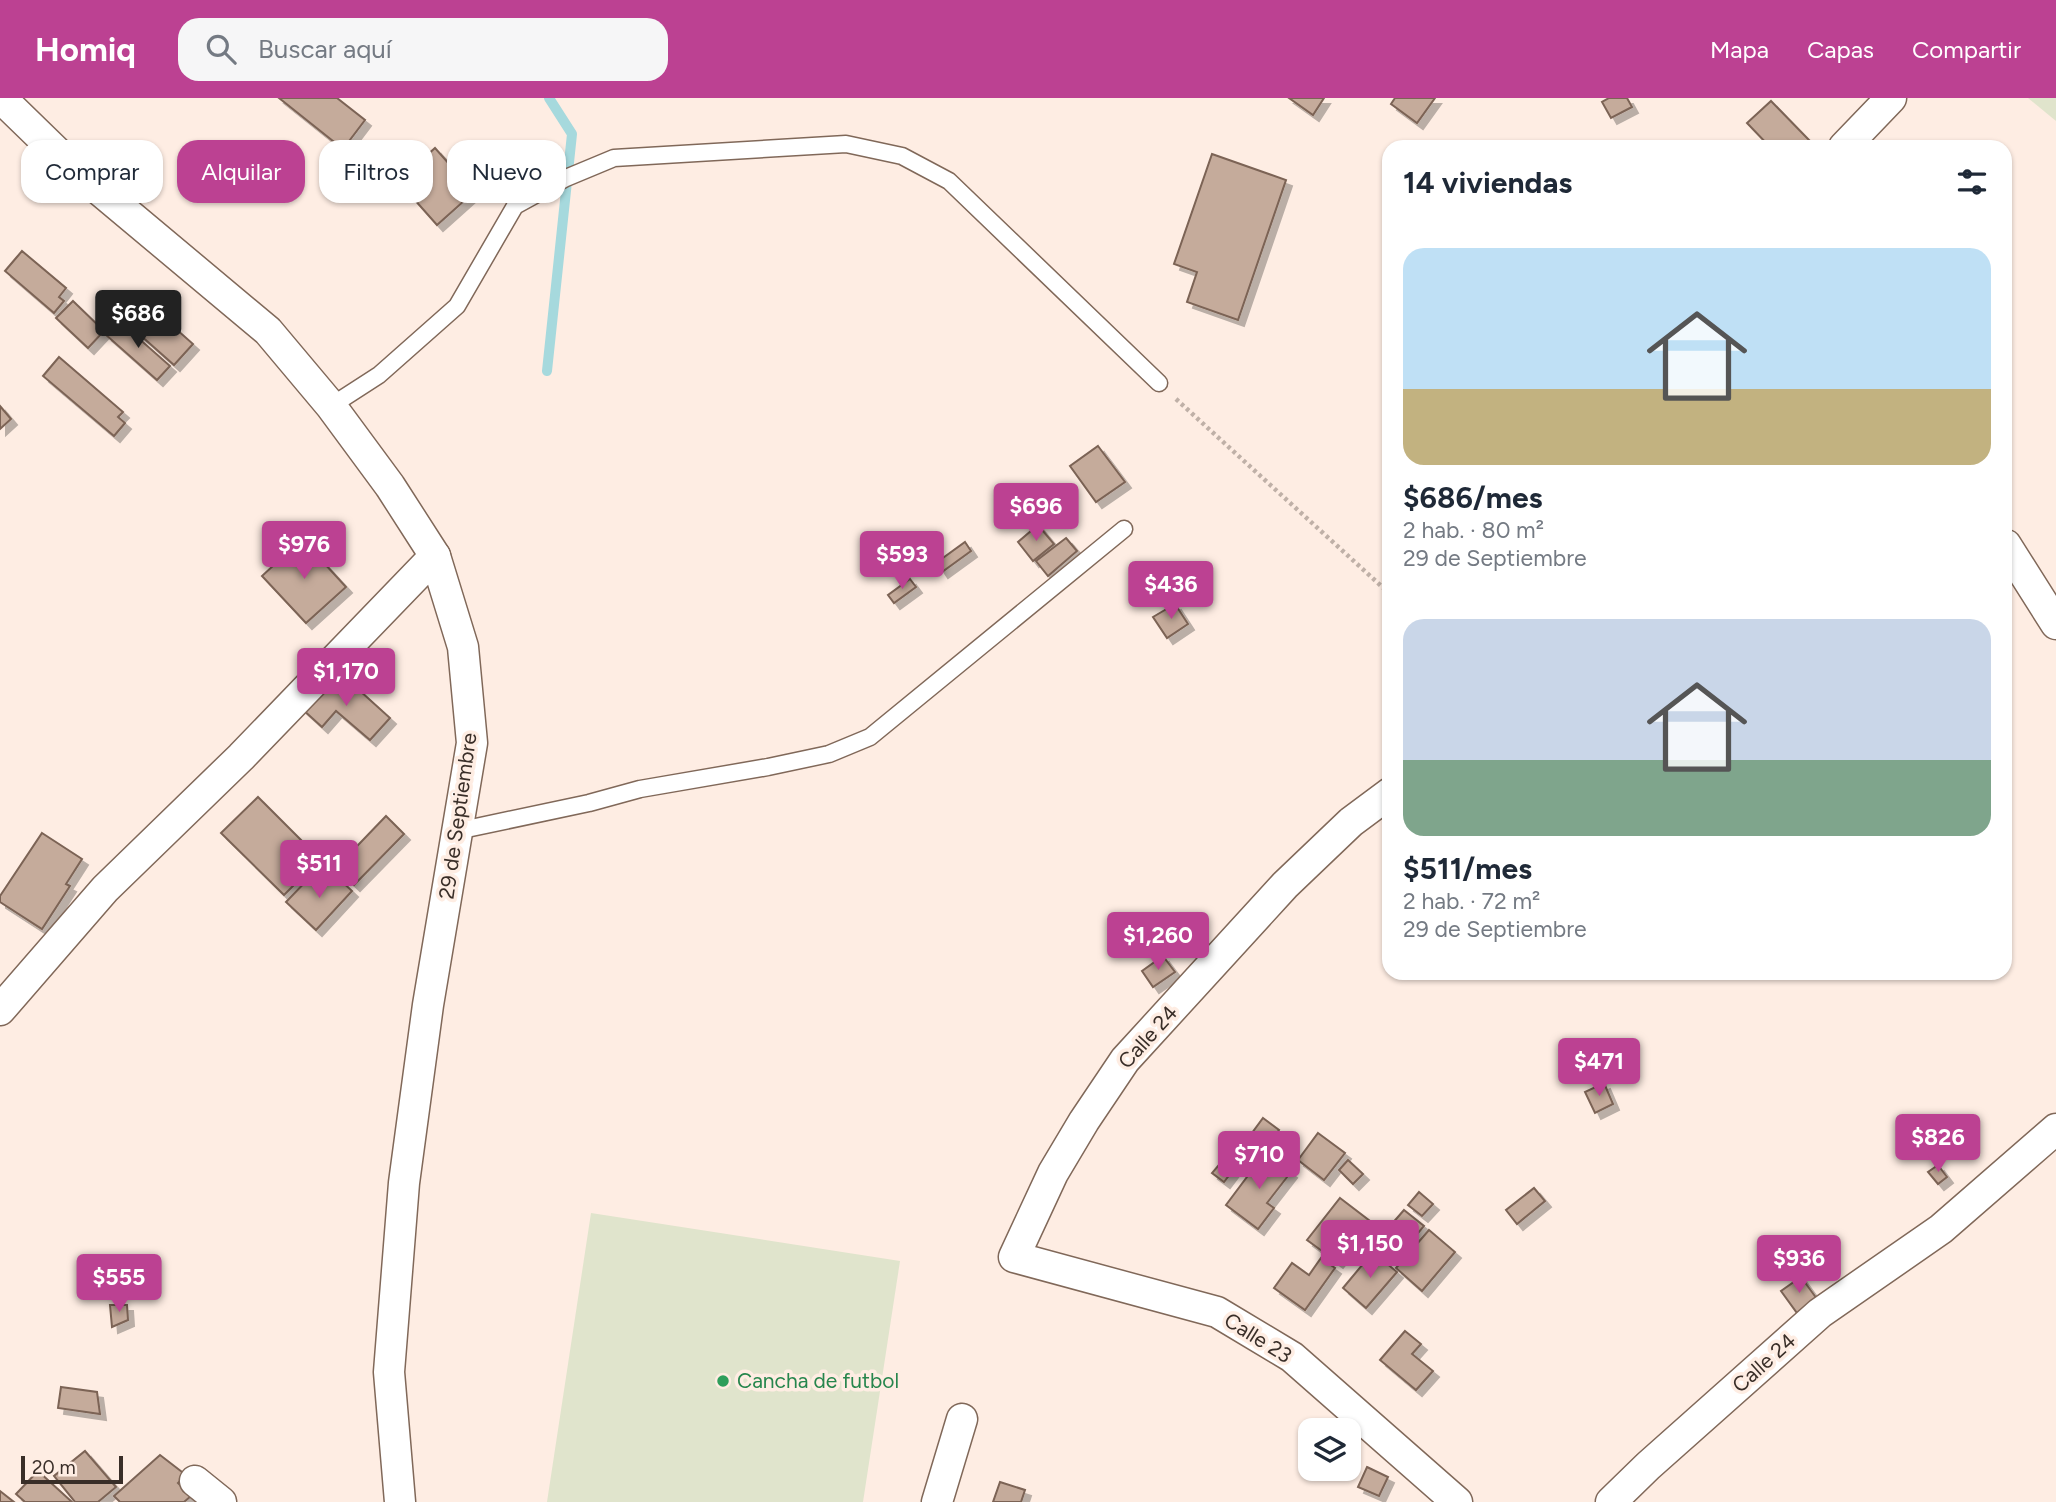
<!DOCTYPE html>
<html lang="es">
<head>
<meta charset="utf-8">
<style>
  body { margin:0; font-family:Figtree,sans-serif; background:#f6f6f7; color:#1f2937; height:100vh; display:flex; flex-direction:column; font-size:26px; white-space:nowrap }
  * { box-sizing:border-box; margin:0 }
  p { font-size:23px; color:#747a83 }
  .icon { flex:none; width:38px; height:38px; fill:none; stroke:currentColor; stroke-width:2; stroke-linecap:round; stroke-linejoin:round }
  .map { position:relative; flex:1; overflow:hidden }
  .drawer { position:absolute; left:1382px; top:42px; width:630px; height:840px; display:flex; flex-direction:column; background:#fff; border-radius:21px; box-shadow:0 2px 5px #0004 }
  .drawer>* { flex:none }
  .top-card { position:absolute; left:21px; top:42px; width:665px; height:63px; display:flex; gap:14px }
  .buttons { position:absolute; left:1298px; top:1320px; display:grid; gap:14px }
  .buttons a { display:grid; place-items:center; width:63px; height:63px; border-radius:14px; background:#fff; box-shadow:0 2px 5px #0004; font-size:35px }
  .scale { position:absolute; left:21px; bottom:18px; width:102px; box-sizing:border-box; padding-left:7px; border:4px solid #392e28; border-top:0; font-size:19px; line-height:24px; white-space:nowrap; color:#392e28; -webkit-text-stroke:5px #feede3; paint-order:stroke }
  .price { position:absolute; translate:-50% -60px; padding:0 16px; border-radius:7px; background:#bc4192; color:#fff; font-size:23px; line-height:46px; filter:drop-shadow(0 2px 4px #0008) }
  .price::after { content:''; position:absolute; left:50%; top:42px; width:21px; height:16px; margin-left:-10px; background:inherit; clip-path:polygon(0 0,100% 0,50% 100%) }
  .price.selected { background:#222; color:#fff }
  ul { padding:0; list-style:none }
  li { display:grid; align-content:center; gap:14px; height:371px; padding:0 21px }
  li span { display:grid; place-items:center; height:217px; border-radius:21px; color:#555 }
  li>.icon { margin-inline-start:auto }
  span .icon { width:126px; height:126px; fill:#fffc; stroke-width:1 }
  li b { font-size:30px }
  h2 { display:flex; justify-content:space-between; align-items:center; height:84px; padding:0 21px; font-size:30px }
  .pill { padding:0 24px; border-radius:21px; background:#fff; box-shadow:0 2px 5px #0004; font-size:24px; line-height:63px }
  .pill.selected { background:#bc4192; color:#fff }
  header { display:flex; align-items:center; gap:42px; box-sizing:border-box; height:98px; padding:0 35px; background:#bc4192; color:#fff }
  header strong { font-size:33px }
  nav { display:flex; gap:38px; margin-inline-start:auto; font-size:24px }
  .search { width:490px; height:63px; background:#f6f6f7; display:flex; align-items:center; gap:18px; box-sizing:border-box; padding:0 24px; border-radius:21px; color:#747a83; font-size:26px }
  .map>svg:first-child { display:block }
  .green { fill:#e0e4cc }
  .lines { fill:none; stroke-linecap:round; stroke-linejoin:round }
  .stream { stroke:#a6d9dd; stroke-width:10 }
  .building { fill:#c5ab9b; stroke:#7b6355; stroke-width:2; filter:url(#shadow) }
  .lane-casing { stroke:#806859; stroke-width:19 }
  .street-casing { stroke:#806859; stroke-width:33 }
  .path { stroke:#bfb0a7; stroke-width:4.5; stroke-dasharray:3.5 3.5; stroke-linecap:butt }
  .lane { stroke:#fff; stroke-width:16 }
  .street { stroke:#fff; stroke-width:30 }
  .leisure-dot { fill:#2e9e5b; stroke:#feede3; stroke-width:2.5 }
  .labels { text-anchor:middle; stroke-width:7; stroke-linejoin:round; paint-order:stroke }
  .street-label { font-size:21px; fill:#392e28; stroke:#feede3 }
  .leisure-label { font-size:21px; fill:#27864d; stroke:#feede3; text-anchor:start }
</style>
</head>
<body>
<header>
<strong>Homiq</strong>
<div class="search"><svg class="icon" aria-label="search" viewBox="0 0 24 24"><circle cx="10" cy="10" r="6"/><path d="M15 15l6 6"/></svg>Buscar aquí</div>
<nav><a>Mapa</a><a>Capas</a><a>Compartir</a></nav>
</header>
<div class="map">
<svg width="2056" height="1404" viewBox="0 0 2056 1404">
  <defs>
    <filter id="shadow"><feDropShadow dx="6" dy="6" stdDeviation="0" flood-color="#0004"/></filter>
  </defs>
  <rect width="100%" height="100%" fill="#feede3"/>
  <!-- green -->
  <g class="green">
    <polygon points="2028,0 2056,0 2056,23"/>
    <polygon points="591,1115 900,1163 863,1404 547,1404"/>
  </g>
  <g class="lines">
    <!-- stream -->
    <polyline class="stream" points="547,273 572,36 549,0"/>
  </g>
  <!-- building -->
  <g class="building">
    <polygon points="279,0 337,0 365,22 343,51"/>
    <polygon points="1289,0 1324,0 1313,17"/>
    <polygon points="1395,0 1435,0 1417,25 1391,6"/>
    <polygon points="1609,0 1627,0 1632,9 1611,20 1602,4"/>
    <polygon points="1771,3 1809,42 1803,49 1770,49 1747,25"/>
    <polygon points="435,50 474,94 437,127 398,83"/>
    <polygon points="1212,56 1286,82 1238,222 1187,204 1197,174 1174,166"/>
    <polygon points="22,153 66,190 59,199 64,203 54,215 5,173"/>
    <polygon points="141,200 193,246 174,267 122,221"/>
    <polygon points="73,203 104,233 88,250 56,220"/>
    <polygon points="119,223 170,268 157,282 106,237"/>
    <polygon points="59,259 123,314 118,319 125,325 114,338 43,278"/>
    <polygon points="0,308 11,321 0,331"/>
    <polygon points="1098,348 1125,384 1096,404 1070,368"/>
    <polygon points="1038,427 1054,446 1033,463 1018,444"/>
    <polygon points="1066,440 1077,453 1048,478 1036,463"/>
    <polygon points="302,441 346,489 306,525 262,478"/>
    <polygon points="965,444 971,453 942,474 936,465"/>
    <polygon points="910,481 916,489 894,505 888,497"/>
    <polygon points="1175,506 1188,526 1167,540 1153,519"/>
    <polygon points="328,581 341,592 349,583 390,620 370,642 336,613 322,629 301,610"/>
    <polygon points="258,699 320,761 284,797 221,735"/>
    <polygon points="386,718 404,736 354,787 336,770"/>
    <polygon points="42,735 82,761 66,786 70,788 42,831 0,804 0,798"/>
    <polygon points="312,777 324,789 335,777 352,793 316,832 286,804"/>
    <polygon points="1163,858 1175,874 1153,889 1142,873"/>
    <polygon points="1604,985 1613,1006 1595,1015 1585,994"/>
    <polygon points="1263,1020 1279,1032 1265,1050 1249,1039"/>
    <polygon points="1318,1035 1345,1055 1324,1082 1298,1062"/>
    <polygon points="1229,1055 1240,1063 1224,1084 1212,1075"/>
    <polygon points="1265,1055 1291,1074 1267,1105 1274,1110 1258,1131 1226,1107"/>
    <polygon points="1348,1062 1363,1076 1353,1086 1339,1072"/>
    <polygon points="1938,1067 1947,1079 1938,1086 1928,1074"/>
    <polygon points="1534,1090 1545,1103 1517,1126 1506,1112"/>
    <polygon points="1419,1094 1433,1106 1422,1118 1408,1107"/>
    <polygon points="1340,1100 1370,1123 1337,1164 1307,1142"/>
    <polygon points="1404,1112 1424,1128 1404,1152 1384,1135"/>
    <polygon points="1429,1132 1455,1154 1422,1193 1396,1170"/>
    <polygon points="1373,1154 1397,1174 1366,1210 1343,1190"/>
    <polygon points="1321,1160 1335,1170 1305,1212 1274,1190 1292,1165 1309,1177"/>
    <polygon points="1801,1179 1817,1201 1797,1215 1781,1193"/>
    <polygon points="110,1207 127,1207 128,1222 112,1229"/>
    <polygon points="1405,1233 1421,1246 1412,1256 1433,1273 1416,1292 1380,1262"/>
    <polygon points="61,1289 97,1294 100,1316 58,1310"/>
    <polygon points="85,1353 116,1389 98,1404 75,1404 54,1378"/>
    <polygon points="160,1357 186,1377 178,1385 191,1398 184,1404 120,1404 114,1398"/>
    <polygon points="1367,1369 1388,1379 1379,1398 1358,1389"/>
    <polygon points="38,1373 72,1404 25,1404 16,1396"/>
    <polygon points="1000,1384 1025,1392 1021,1404 993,1404"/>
    <polygon points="0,1393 14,1404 0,1404"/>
  </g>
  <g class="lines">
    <!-- lane casing -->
    <g class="lane-casing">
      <g id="lane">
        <polyline points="331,308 379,277 457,208 515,108 566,80 614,60 846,46 902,58 949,83 1159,285"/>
        <polyline points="457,733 589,705 640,691 768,669 829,656 870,639 1124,431"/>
      </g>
    </g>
    <!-- street casing -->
    <g class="street-casing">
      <g id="street">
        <polyline points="1,0 72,69 268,233 331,308 390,388 435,458 463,549 472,645 428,907 404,1085 389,1274 400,1404"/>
        <polyline points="1844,49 1891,0"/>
        <polyline points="2006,447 2056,526"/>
        <polyline points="1390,695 1351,724 1285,787 1125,962 1084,1023 1053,1075 1014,1159 1217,1214 1292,1259 1457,1404"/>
        <polyline points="0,912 105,791 241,659 435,458"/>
        <polyline points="195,1383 221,1404"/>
        <polyline points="937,1404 962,1321"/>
        <polyline points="1611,1404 1648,1368 1820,1215 1941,1131 2056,1031"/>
      </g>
    </g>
    <!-- path -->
    <polyline class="path" points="1176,301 1390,496"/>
    <!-- lane -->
    <use href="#lane" class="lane"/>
    <!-- street -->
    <use href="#street" class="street"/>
  </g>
  <!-- markers -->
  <circle class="leisure-dot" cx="723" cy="1283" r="7"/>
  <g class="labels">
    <!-- street labels -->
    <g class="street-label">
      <text transform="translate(458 718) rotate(-82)" y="7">29 de Septiembre</text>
      <text transform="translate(1148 939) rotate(-48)" y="7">Calle 24</text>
      <text transform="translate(1258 1240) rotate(32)" y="7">Calle 23</text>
      <text transform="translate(1764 1265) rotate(-42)" y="7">Calle 24</text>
    </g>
    <!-- leisure labels -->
    <g class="leisure-label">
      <text x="737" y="1290">Cancha de futbol</text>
    </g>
  </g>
</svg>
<div class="buttons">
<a><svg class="icon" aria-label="layers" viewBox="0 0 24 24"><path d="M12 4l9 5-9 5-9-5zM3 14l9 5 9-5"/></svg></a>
</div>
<div class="scale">20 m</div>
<b class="price selected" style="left:138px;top:252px">$686</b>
<b class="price" style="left:1036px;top:445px">$696</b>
<b class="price" style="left:304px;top:483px">$976</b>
<b class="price" style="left:902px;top:493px">$593</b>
<b class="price" style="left:1171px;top:523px">$436</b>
<b class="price" style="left:346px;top:610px">$1,170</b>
<b class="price" style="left:319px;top:802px">$511</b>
<b class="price" style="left:1158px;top:874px">$1,260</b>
<b class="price" style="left:1599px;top:1000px">$471</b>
<b class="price" style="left:1938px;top:1076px">$826</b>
<b class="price" style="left:1259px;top:1093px">$710</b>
<b class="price" style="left:1370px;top:1182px">$1,150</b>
<b class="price" style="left:1799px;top:1197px">$936</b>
<b class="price" style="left:119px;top:1216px">$555</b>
<div class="top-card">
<a class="pill">Comprar</a>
<a class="pill selected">Alquilar</a>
<a class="pill">Filtros</a>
<a class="pill">Nuevo</a>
</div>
<section class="drawer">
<h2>14 viviendas<svg class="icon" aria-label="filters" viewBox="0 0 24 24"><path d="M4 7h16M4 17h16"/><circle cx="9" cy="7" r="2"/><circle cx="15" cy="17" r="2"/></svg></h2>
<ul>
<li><span style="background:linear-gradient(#bfe0f5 65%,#c2b280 0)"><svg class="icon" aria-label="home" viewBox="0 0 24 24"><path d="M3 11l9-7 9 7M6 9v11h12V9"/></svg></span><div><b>$686/mes</b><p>2 hab. · 80 m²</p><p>29 de Septiembre</p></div></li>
<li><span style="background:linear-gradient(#c9d6e8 65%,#7fa58c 0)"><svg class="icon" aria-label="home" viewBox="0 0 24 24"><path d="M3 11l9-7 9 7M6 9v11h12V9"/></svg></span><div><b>$511/mes</b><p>2 hab. · 72 m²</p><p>29 de Septiembre</p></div></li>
</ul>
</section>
</div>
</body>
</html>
